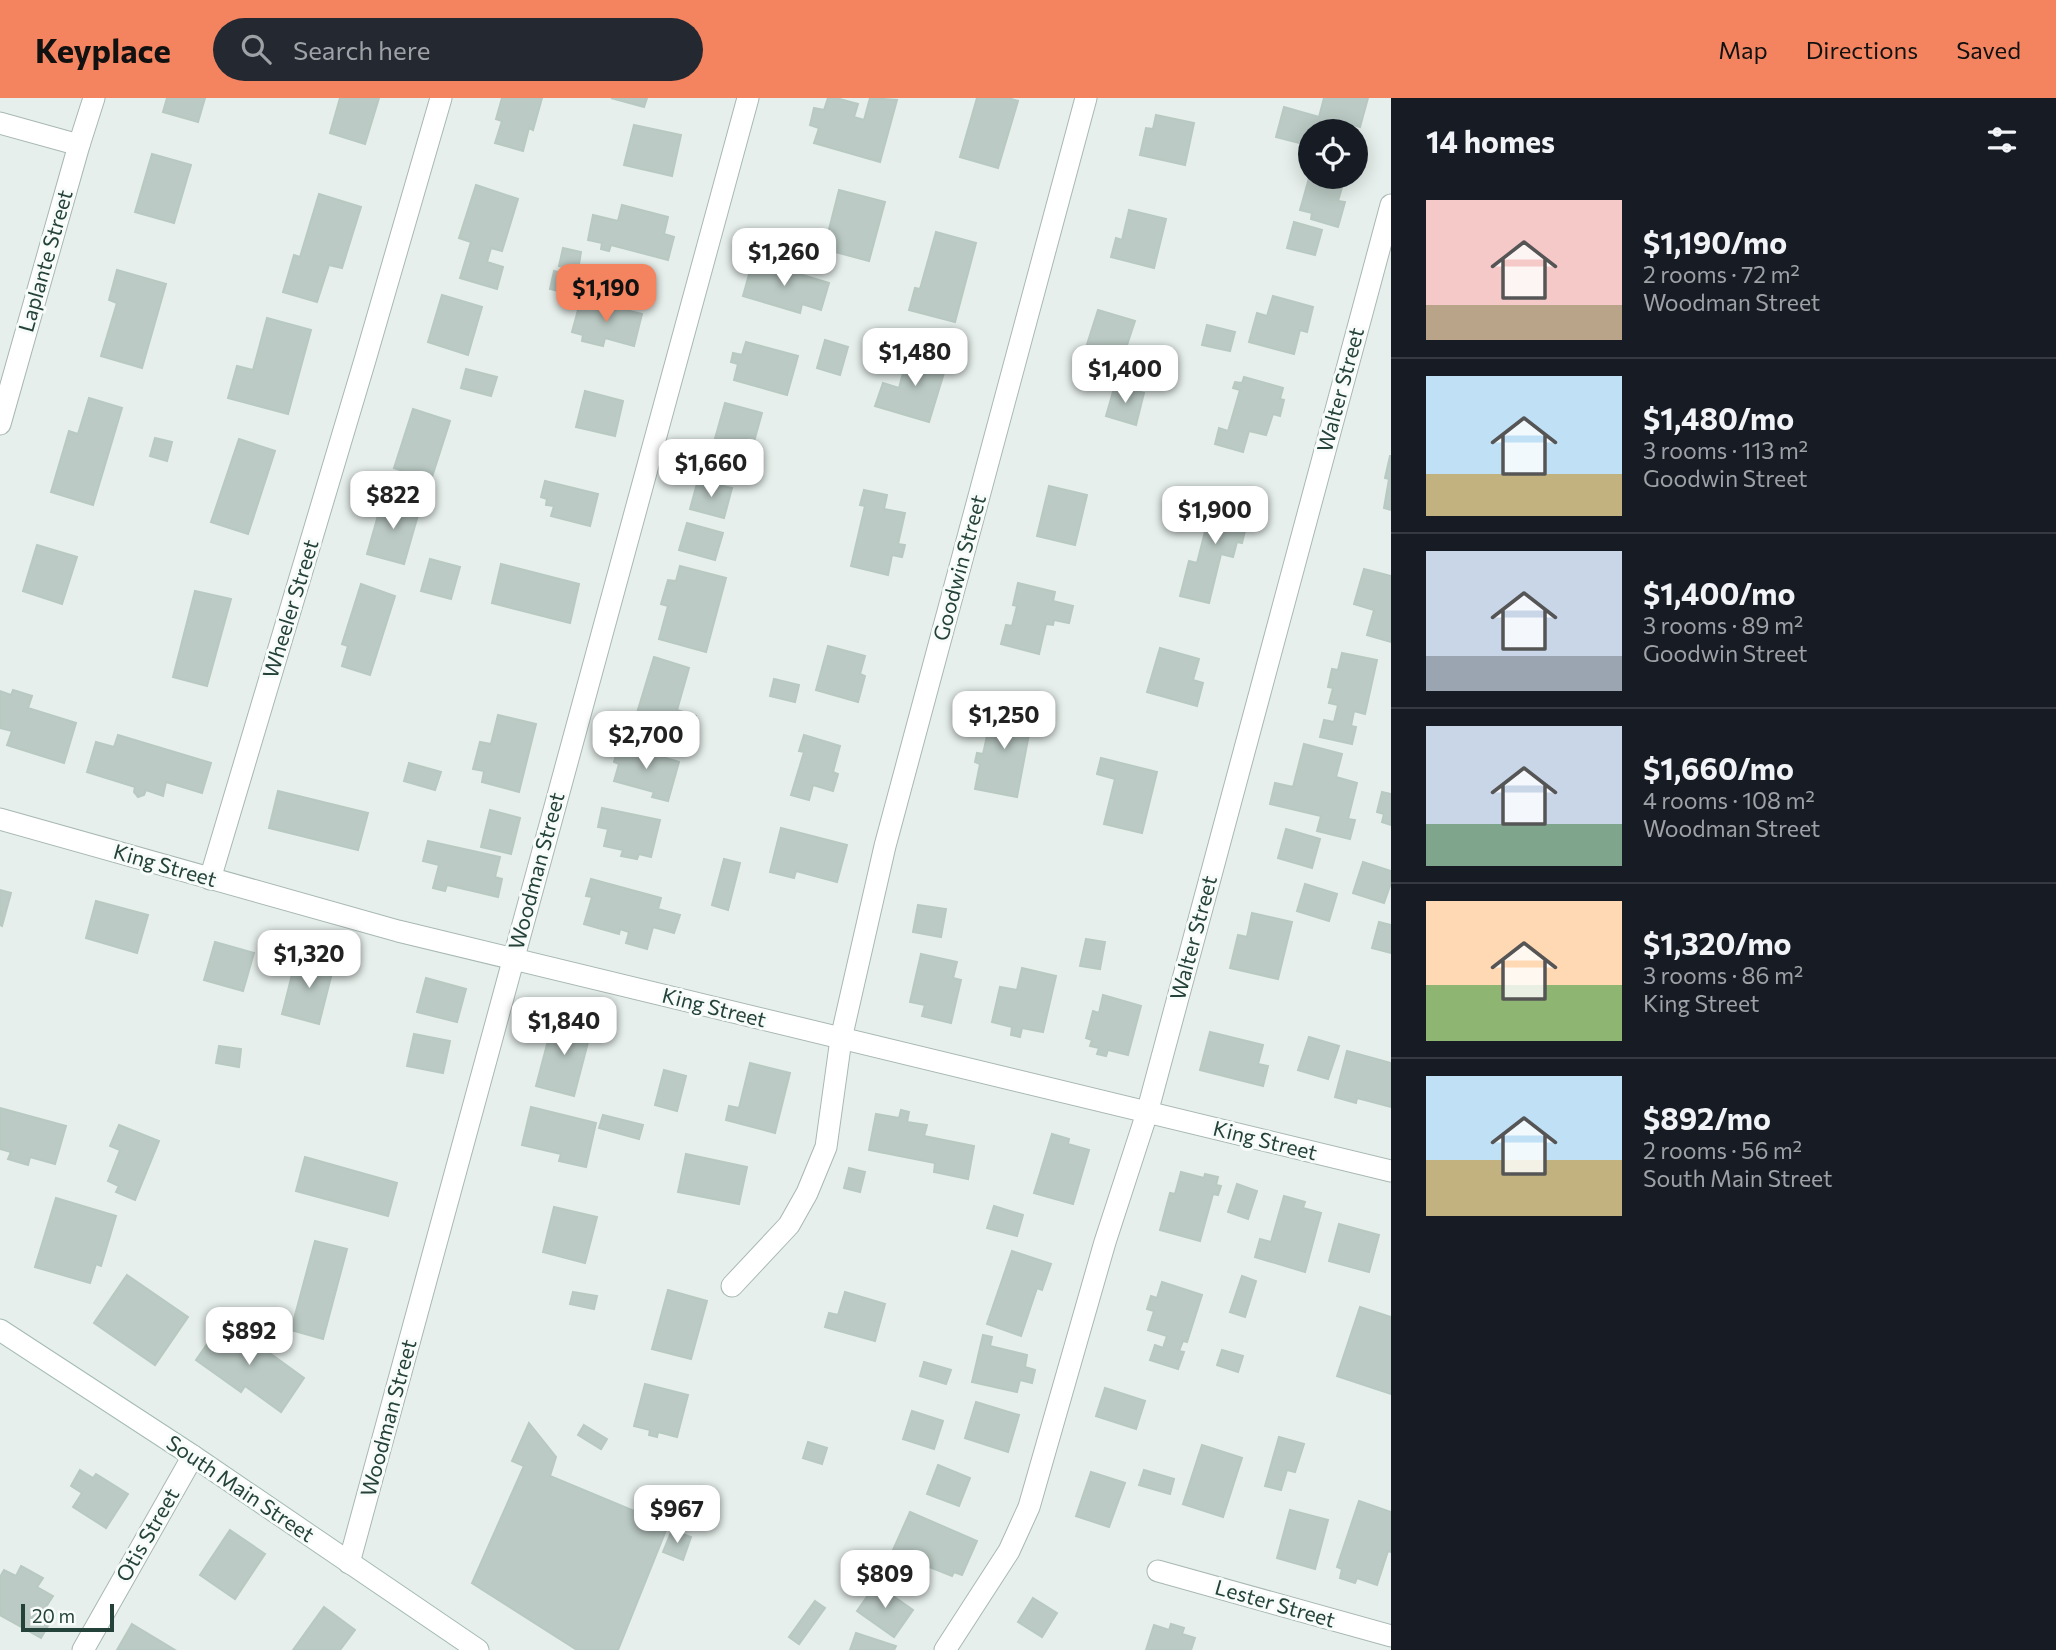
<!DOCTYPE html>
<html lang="en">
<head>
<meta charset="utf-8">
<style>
  body { margin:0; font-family:Commissioner,sans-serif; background:#242831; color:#f1f3f6; height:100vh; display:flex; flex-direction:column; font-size:26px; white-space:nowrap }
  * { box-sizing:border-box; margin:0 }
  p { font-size:23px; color:#9ea1a6 }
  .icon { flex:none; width:38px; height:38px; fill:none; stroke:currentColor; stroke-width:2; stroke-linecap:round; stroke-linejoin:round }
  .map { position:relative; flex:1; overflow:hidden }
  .panel { display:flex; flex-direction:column; background:#171b24; width:665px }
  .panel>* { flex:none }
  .tools { position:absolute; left:1298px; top:21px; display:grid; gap:14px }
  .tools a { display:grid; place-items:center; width:70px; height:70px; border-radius:50%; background:#171b24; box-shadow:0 4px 18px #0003; font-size:35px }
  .scale { position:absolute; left:21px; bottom:18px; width:93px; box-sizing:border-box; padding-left:7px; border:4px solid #24423a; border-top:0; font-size:19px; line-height:24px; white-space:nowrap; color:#24423a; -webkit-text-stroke:5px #f7fbf9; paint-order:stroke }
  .price { position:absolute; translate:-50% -60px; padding:0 16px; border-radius:14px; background:#fff; color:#222; font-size:23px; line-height:46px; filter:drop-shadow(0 2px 4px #0008) }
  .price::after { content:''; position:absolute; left:50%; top:42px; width:21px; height:16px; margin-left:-10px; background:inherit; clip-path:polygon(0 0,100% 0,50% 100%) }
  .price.current { background:#f4845f; color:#111 }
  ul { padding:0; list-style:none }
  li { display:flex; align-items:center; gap:21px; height:175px; padding:0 35px }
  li+li { border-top:2px solid #363941 }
  li span { display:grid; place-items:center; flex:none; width:196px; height:140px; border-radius:0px; color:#555 }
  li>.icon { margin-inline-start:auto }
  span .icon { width:84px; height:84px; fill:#fffc; stroke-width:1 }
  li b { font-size:30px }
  h2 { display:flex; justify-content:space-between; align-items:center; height:84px; padding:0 35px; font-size:30px }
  header { display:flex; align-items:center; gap:42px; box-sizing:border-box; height:98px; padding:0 35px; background:#f4845f; color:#111 }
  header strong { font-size:33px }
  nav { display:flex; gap:38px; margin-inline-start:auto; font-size:24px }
  .search { width:490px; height:63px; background:#242831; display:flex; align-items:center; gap:18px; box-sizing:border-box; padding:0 24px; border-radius:38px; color:#9ea1a6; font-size:26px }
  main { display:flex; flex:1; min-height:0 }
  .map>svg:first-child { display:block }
  .building { fill:#bbcac4; stroke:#b8c9c2; stroke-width:2 }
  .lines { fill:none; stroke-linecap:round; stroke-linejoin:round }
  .street-casing { stroke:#a8b8b2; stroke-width:23 }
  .secondary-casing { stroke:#a4bbb3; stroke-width:23 }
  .street { stroke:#fff; stroke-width:21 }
  .secondary { stroke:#fff; stroke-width:21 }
  .labels { text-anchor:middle; stroke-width:6; stroke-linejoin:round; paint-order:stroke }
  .street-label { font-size:21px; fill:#24423a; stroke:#f7fbf9 }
</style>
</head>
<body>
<header>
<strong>Keyplace</strong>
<div class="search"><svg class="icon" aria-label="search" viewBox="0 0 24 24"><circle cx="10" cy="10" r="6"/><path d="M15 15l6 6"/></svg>Search here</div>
<nav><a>Map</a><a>Directions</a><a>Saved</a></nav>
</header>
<main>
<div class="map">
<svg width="1391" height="1552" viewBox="0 0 1391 1552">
  <rect width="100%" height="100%" fill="#e6efeb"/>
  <!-- building -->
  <g class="building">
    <polygon points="167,0 205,0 198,24 163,14"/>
    <polygon points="340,0 379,0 365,46 330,35"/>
    <polygon points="502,0 542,0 533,32 529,30 523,53 495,45 502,23 496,21"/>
    <polygon points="611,0 647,0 644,9"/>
    <polygon points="828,0 836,0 858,6 854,19 864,22 870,0 897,2 880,64 814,45 819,30 810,27 814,10 824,12"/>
    <polygon points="977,0 1008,0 1018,3 998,70 960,59"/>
    <polygon points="1324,0 1368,0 1360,29 1342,24 1339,33 1311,33 1311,48 1276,39 1284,9 1319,19"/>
    <polygon points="1156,17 1194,25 1185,67 1140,57 1146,30 1153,31"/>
    <polygon points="634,27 681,37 672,78 624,67"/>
    <polygon points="152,56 191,67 174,125 135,114"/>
    <polygon points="1311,73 1311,79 1345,79 1338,103 1345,104 1338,129 1311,121 1312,115 1300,112"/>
    <polygon points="476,87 518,101 502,153 491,150 487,164 503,169 497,191 460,180 471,144 459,140"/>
    <polygon points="839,92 885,104 869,163 824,151"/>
    <polygon points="319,96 361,109 342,170 329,167 317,204 283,194 294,157 300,159"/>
    <polygon points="622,107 668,119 664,136 674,139 668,162 611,147 609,153 601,151 602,145 588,142 593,117 618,123"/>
    <polygon points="1129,112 1166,121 1154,170 1111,159 1116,140 1122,142"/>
    <polygon points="1294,124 1322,132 1315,157 1287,150"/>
    <polygon points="936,134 976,145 955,224 909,212 915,190 920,191"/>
    <polygon points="563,150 581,154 578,172 559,168"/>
    <polygon points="753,162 829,185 821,212 802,206 800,215 743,198"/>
    <polygon points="117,172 166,186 142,270 101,258 117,205 109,202"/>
    <polygon points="554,173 580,179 575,197 550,191"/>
    <polygon points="442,197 482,209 468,257 428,244"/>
    <polygon points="1273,198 1313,209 1307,234 1300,232 1294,256 1249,244 1257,215 1267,218"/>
    <polygon points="581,201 642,216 634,248 605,240 603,248 582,243 583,237 572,234"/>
    <polygon points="1098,212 1135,223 1118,274 1082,262"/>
    <polygon points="267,220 311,232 288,316 228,300 237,268 253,272"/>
    <polygon points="1207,227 1235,234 1230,253 1202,247"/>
    <polygon points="825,242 848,249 840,277 817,270"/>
    <polygon points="746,244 798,258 787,297 734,282 738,266 731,264 733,255 742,257"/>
    <polygon points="909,253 947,265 929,324 875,308 883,285 899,290"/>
    <polygon points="466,271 497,279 491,298 461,290"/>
    <polygon points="1244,279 1283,290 1280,301 1284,302 1280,318 1273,316 1266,337 1249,333 1243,354 1215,346 1219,330 1228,333 1240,292 1233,290 1235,284 1242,285"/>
    <polygon points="1115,287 1144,295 1136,327 1106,318"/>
    <polygon points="585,293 623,303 615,338 576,329"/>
    <polygon points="89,300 122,310 93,407 51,394 69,333 78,336"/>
    <polygon points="725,305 762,315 746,372 709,362"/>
    <polygon points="413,311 450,323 431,382 394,370"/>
    <polygon points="155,340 172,344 167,363 150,358"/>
    <polygon points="239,341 275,353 248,436 211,424"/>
    <polygon points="1390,358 1391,358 1391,412 1384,410 1389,381 1385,380"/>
    <polygon points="698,382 732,390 724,420 690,411"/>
    <polygon points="545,383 598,396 590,428 551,418 554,408 546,407 547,401 541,399"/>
    <polygon points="1049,388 1087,397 1075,447 1037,438"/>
    <polygon points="864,392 887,397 884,411 905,415 898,446 905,447 902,459 892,457 888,477 851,468 865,408 860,407"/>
    <polygon points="1214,399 1251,408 1242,445 1237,444 1233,459 1221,456 1209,505 1180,498 1189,463 1197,465 1210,414 1202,412 1204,404 1212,406"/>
    <polygon points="383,400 420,410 404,466 367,456"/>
    <polygon points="687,425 723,435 715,462 679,452"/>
    <polygon points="37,447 77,459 62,506 23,493"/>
    <polygon points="430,461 460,469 451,501 421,493"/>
    <polygon points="501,466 579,486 570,525 492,505"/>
    <polygon points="680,468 726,480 706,554 659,541 668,508 661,506 668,482 676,483"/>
    <polygon points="1364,471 1391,478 1391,544 1367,537 1374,512 1354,506"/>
    <polygon points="1018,485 1055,494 1053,503 1073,508 1069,525 1054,522 1053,527 1046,526 1039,556 1001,546 1006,527 1012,528 1017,508 1013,507"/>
    <polygon points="361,486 395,498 370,577 342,568 348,548 342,546"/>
    <polygon points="195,493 231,501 207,588 173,579"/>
    <polygon points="828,548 865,558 860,576 865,578 858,604 816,592"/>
    <polygon points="1160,550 1199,561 1193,582 1203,585 1197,608 1147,594"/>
    <polygon points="1342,555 1377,562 1365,616 1354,613 1351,628 1356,629 1352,646 1320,639 1324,622 1334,624 1338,607 1329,605 1333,590 1328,589 1332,571 1338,572"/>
    <polygon points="654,559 689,570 677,612 696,618 689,644 633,628"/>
    <polygon points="774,581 799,587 795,604 770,598"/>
    <polygon points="13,592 32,598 28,610 76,625 64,665 7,647 12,633 0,630 0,593 11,597"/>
    <polygon points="993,606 1033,615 1017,699 975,691 980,666 975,664 977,655 983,656 987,638 981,637 983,627 989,628"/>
    <polygon points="498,617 536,626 519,694 482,684 484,673 473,671 480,644 491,646"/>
    <polygon points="118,637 211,665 202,695 166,684 163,698 146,692 144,697 138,699 134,694 135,689 87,674 96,644 114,649"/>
    <polygon points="804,637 840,648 833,674 838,676 833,693 813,687 809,702 791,697 804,654 799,653"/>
    <polygon points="619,646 679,664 668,703 652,699 654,694 614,683 619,666 614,664"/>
    <polygon points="1304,646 1342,656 1336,679 1357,685 1348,721 1355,722 1350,741 1317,733 1321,718 1270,706 1275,685 1293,689"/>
    <polygon points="1101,660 1157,674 1142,735 1104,726 1115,681 1097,676"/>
    <polygon points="409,665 441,674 435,692 404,683"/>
    <polygon points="278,693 368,715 358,752 269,730"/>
    <polygon points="1382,694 1391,696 1391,727 1382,724 1384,716 1377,714"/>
    <polygon points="602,710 660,722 651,759 639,756 637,761 621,758 623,752 604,748 608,731 598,729"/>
    <polygon points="490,712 520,720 511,756 481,749"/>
    <polygon points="781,730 847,747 837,784 796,773 794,780 770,774"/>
    <polygon points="1286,731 1320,741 1312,770 1278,760"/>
    <polygon points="428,743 500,759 495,779 502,781 498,799 447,787 445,793 433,790 439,767 423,763"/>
    <polygon points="724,761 740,765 728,812 712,807"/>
    <polygon points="1363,764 1391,773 1391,785 1384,805 1353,795"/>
    <polygon points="591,781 661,800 658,811 680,817 674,835 653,829 647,851 626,845 629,834 620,831 619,836 584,826 592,799 586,798"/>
    <polygon points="1305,786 1337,796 1329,823 1297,813"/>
    <polygon points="0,792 11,795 2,828 0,827"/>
    <polygon points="96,803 148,817 137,855 86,840"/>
    <polygon points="918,807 946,811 941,839 913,834"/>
    <polygon points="1252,815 1292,824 1278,881 1230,870 1238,837 1247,839"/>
    <polygon points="1379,824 1391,827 1391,855 1372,850"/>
    <polygon points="1086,841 1105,844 1100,871 1080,868"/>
    <polygon points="215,844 254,855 243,893 204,882"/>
    <polygon points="921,856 957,864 953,880 961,882 951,925 922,918 925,907 910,904"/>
    <polygon points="320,859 335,863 319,926 282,916 296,861 318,867"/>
    <polygon points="1022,870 1056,878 1043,934 1022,930 1020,939 1011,937 1012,929 992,924 1000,889 1017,892"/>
    <polygon points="426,880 466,891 457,924 417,914"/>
    <polygon points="1103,897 1141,908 1128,957 1108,952 1106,958 1097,956 1099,950 1090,948 1092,942 1086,940 1093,913 1099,915"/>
    <polygon points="554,920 592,929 574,998 536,988"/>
    <polygon points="1210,934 1263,947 1258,966 1268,968 1263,988 1200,972"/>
    <polygon points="414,936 450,943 443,975 407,968"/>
    <polygon points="1309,939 1339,948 1328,981 1298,972"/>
    <polygon points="219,948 241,951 239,969 216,965"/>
    <polygon points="1347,953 1391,965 1391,1009 1357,1000 1356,1005 1335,999"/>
    <polygon points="750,965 790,975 775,1035 726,1022 729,1008 739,1010"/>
    <polygon points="664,972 686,978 677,1013 655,1007"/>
    <polygon points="531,1009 596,1025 586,1069 559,1063 561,1056 522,1047"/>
    <polygon points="0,1010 66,1028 55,1066 30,1059 28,1067 8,1061 11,1054 0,1051"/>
    <polygon points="901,1012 909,1014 907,1024 927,1027 924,1038 974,1048 968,1081 934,1074 935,1065 869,1052 876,1016 899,1020"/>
    <polygon points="603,1017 643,1027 639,1041 599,1030"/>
    <polygon points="119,1027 159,1043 135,1102 116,1094 119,1088 108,1083 120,1052 110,1048"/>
    <polygon points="1052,1036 1069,1041 1068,1046 1089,1052 1073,1106 1034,1095"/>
    <polygon points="686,1056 747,1069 739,1106 678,1094"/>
    <polygon points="305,1059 397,1085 388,1118 296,1093"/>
    <polygon points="849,1070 865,1074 860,1094 844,1090"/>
    <polygon points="1181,1074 1204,1080 1205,1076 1218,1079 1216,1087 1221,1088 1218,1097 1213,1096 1200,1143 1160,1132 1170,1095 1175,1096"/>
    <polygon points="1237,1086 1257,1093 1248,1121 1228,1114"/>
    <polygon points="1284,1098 1305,1104 1303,1110 1321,1115 1305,1174 1255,1159 1260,1141 1271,1144"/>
    <polygon points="56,1100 116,1118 101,1168 96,1166 90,1185 35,1169"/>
    <polygon points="994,1108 1023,1117 1017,1138 987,1130"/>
    <polygon points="554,1109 597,1119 585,1165 543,1154"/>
    <polygon points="1339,1126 1379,1137 1369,1174 1329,1163"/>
    <polygon points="315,1143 347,1151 323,1241 291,1232"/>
    <polygon points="1012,1153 1051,1166 1042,1192 1037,1190 1021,1238 987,1226"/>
    <polygon points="127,1177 188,1219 155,1267 94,1225"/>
    <polygon points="1242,1178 1256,1183 1245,1219 1230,1214"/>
    <polygon points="1162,1184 1202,1197 1187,1244 1183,1243 1179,1253 1184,1254 1178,1271 1150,1262 1155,1247 1163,1250 1167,1238 1148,1232 1154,1213 1147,1211 1151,1198 1157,1200"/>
    <polygon points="668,1192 707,1203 691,1261 652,1251"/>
    <polygon points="573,1194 597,1198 594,1211 570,1206"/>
    <polygon points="845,1194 885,1206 875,1243 825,1229 829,1215 838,1217"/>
    <polygon points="1360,1209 1391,1219 1391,1296 1337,1278"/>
    <polygon points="224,1222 304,1280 281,1314 245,1288 241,1294 196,1262"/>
    <polygon points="983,1237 992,1239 990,1248 1027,1257 1025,1269 1035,1272 1032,1285 1020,1282 1017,1294 972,1284"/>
    <polygon points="1222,1252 1243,1258 1238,1274 1217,1267"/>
    <polygon points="924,1264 951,1272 946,1286 920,1278"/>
    <polygon points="645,1286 688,1297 677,1339 658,1334 657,1339 649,1337 650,1332 634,1328"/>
    <polygon points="1105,1290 1145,1303 1136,1331 1096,1318"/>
    <polygon points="976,1304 1019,1317 1008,1354 965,1340"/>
    <polygon points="912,1313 943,1323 934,1351 903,1341"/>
    <polygon points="529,1325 556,1359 550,1378 668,1427 618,1552 577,1552 472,1485 524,1368 512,1363"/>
    <polygon points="584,1327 607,1341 601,1351 578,1337"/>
    <polygon points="1279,1339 1304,1346 1295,1374 1287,1372 1281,1392 1265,1388"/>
    <polygon points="808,1344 827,1350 822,1366 803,1360"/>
    <polygon points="1202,1347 1242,1360 1223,1419 1183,1406"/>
    <polygon points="938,1367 970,1380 959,1408 927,1396"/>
    <polygon points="80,1372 93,1380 96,1376 128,1396 106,1430 73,1409 82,1395 71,1388"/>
    <polygon points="1144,1372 1174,1381 1170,1396 1139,1387"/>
    <polygon points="1091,1374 1125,1385 1109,1429 1076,1418"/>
    <polygon points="1359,1403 1391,1414 1391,1454 1388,1453 1377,1487 1357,1480 1355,1485 1340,1480 1342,1471 1337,1469"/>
    <polygon points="1290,1412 1328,1422 1315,1471 1277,1460"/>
    <polygon points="910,1414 977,1443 962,1477 954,1474 952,1478 922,1466 919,1474 889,1461"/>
    <polygon points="230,1432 265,1456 235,1501 200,1477"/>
    <polygon points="672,1432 691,1439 683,1462 663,1454"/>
    <polygon points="21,1468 43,1480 37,1489 53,1498 42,1515 52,1521 41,1540 0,1517 0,1479 4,1472 16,1478"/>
    <polygon points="876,1486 913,1512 894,1539 857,1513"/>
    <polygon points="1033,1500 1057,1515 1042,1539 1018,1524"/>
    <polygon points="815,1503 825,1510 799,1546 789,1539"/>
    <polygon points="324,1509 355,1532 340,1552 293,1552"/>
    <polygon points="132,1526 175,1552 117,1552"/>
    <polygon points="1171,1526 1184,1530 1182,1536 1195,1540 1191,1552 1146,1552 1154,1527 1169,1532"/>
    <polygon points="856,1535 896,1548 894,1552 850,1552"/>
  </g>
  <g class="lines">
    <!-- street casing -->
    <g class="street-casing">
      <g id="street">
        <polyline points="0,25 79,47"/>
        <polyline points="0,326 79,47 94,0"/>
        <polyline points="0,721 398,833 1391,1073"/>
        <polyline points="210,781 365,262 441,0"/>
        <polyline points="732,1188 789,1127 807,1095 826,1049 841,941 885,748 1086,0"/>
        <polyline points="349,1465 748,0"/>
        <polyline points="1158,1473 1391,1538"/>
        <polyline points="83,1552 193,1358"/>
        <polyline points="945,1552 1009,1453 1029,1409 1105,1144 1147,1015 1391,107"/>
      </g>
    </g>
    <!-- secondary casing -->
    <g class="secondary-casing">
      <polyline id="secondary" points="0,1232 193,1358 478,1552"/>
    </g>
    <!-- street -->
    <use href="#street" class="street"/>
    <!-- secondary -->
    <use href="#secondary" class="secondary"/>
  </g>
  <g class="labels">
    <!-- street labels -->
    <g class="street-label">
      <text transform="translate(46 163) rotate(-74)" y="7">Laplante Street</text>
      <text transform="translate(1341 292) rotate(-75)" y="7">Walter Street</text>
      <text transform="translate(960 470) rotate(-75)" y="7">Goodwin Street</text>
      <text transform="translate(291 511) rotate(-73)" y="7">Wheeler Street</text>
      <text transform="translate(165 768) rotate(16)" y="7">King Street</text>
      <text transform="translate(537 773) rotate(-75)" y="7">Woodman Street</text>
      <text transform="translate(1194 840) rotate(-75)" y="7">Walter Street</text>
      <text transform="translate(714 910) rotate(14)" y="7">King Street</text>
      <text transform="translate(1265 1043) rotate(14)" y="7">King Street</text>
      <text transform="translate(389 1320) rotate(-75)" y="7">Woodman Street</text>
      <text transform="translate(240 1391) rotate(34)" y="7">South Main Street</text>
      <text transform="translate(148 1437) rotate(-60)" y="7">Otis Street</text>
      <text transform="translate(1275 1506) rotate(16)" y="7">Lester Street</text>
    </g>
  </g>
</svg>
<div class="tools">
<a><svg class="icon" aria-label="locate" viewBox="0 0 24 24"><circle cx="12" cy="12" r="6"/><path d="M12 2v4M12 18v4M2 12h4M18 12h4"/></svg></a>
</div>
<div class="scale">20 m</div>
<b class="price" style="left:784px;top:190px">$1,260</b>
<b class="price current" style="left:606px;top:226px">$1,190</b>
<b class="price" style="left:915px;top:290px">$1,480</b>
<b class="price" style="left:1125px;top:307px">$1,400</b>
<b class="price" style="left:711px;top:401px">$1,660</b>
<b class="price" style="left:393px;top:433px">$822</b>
<b class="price" style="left:1215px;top:448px">$1,900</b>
<b class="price" style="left:1004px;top:653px">$1,250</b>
<b class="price" style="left:646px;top:673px">$2,700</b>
<b class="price" style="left:309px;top:892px">$1,320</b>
<b class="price" style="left:564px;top:959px">$1,840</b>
<b class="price" style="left:249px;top:1269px">$892</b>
<b class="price" style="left:677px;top:1447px">$967</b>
<b class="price" style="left:885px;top:1512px">$809</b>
</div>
<section class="panel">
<h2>14 homes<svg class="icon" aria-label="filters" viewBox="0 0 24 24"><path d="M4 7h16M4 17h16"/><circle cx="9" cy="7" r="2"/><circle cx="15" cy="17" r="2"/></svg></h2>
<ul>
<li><span style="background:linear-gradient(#f6c9c9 75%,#b9a48a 0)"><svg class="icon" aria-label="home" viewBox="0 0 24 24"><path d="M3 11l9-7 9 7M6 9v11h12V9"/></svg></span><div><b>$1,190/mo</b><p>2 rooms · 72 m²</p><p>Woodman Street</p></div></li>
<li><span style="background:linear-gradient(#bfe0f5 70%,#c2b280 0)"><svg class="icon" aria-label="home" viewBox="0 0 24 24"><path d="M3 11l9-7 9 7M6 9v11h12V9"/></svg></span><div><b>$1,480/mo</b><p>3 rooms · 113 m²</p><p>Goodwin Street</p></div></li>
<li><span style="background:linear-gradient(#c9d6e8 75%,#9aa5b1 0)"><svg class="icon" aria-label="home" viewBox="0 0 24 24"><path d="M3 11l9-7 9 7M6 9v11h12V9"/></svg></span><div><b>$1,400/mo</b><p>3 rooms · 89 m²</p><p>Goodwin Street</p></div></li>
<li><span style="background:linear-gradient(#c9d6e8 70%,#7fa58c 0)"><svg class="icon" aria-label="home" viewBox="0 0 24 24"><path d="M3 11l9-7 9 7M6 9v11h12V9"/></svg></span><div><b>$1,660/mo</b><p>4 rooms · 108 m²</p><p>Woodman Street</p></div></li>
<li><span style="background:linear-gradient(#ffd9b3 60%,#8fb573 0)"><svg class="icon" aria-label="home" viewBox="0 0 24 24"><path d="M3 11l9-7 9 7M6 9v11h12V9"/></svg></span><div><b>$1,320/mo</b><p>3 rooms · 86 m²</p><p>King Street</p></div></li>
<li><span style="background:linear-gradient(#bfe0f5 60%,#c2b280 0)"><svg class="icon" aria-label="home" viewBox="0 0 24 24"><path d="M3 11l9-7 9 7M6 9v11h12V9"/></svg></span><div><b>$892/mo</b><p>2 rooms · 56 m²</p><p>South Main Street</p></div></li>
</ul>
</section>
</main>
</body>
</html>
